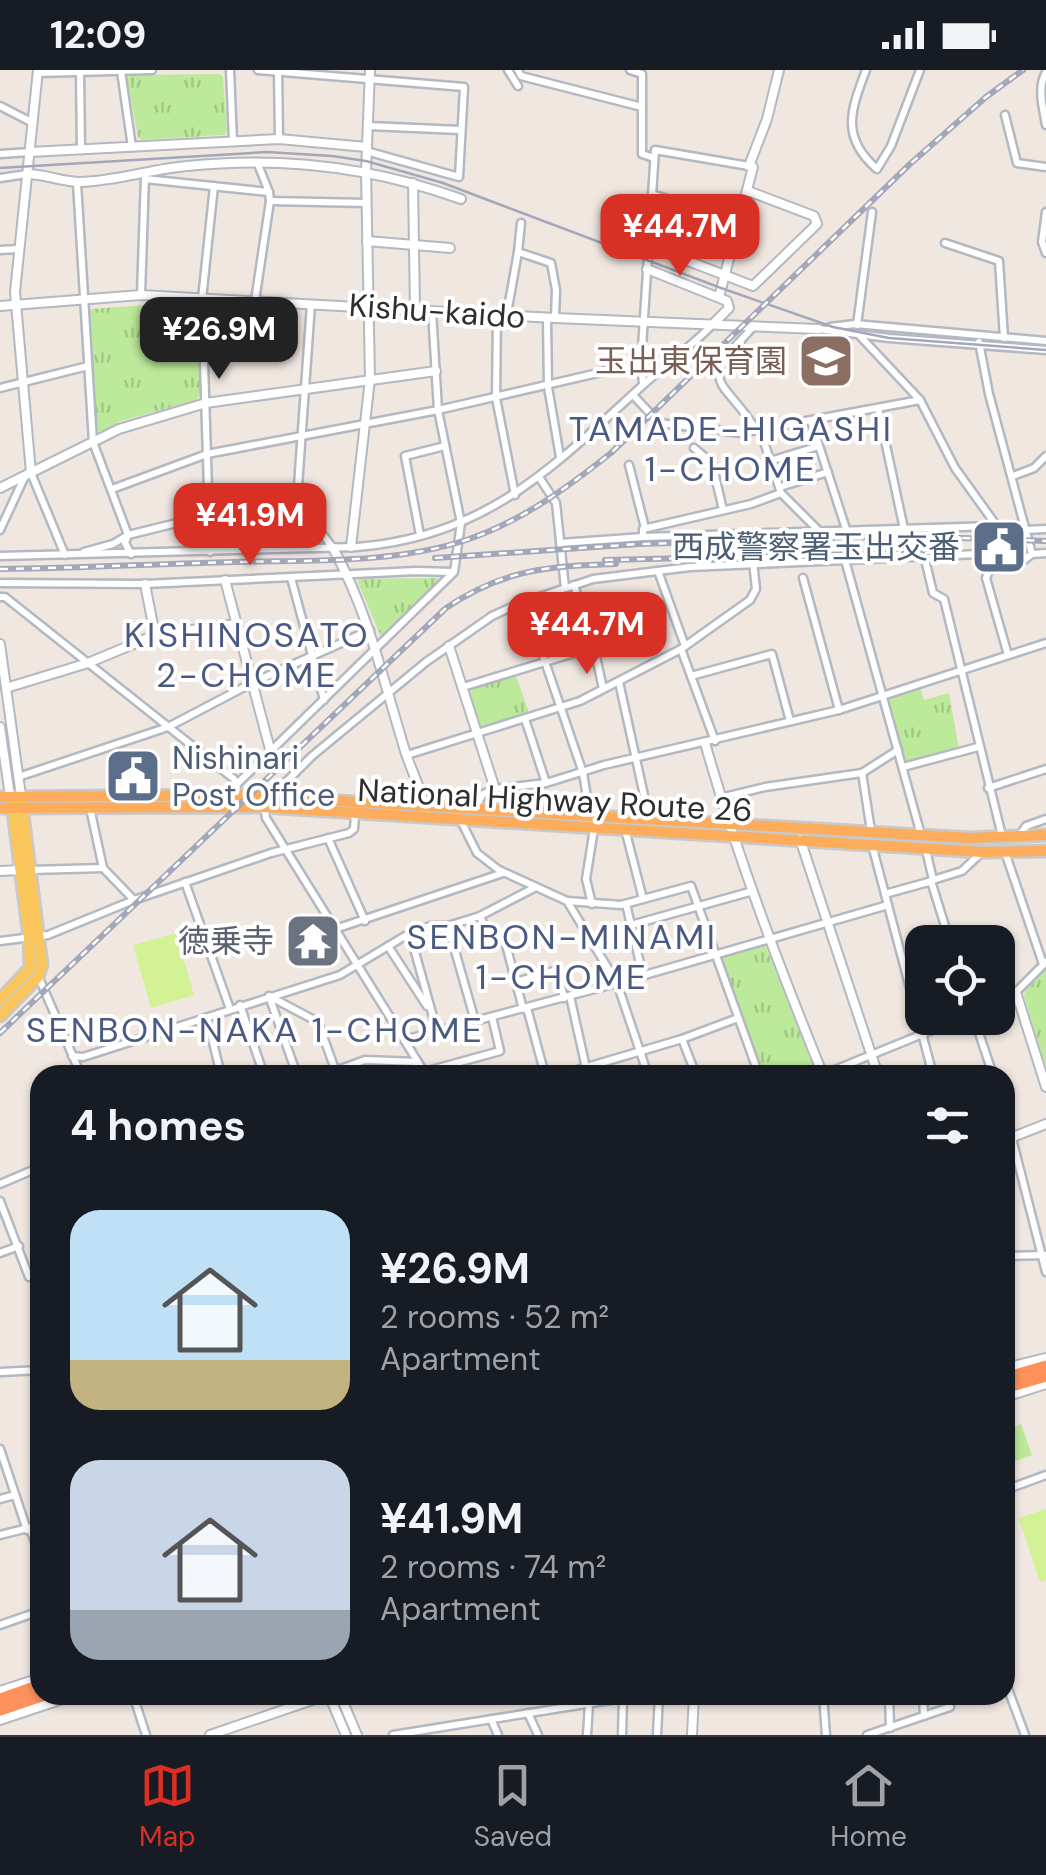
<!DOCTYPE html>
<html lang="en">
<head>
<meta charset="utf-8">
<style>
  body { margin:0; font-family:"DM Sans","Noto Sans JP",sans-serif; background:#20242c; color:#f1f3f6; height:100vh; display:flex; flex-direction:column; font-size:38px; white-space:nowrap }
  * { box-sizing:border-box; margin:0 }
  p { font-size:32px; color:#9ea1a6 }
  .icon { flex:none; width:55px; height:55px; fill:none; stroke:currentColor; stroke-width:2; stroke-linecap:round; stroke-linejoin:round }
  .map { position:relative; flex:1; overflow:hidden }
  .drawer { position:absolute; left:30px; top:995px; width:985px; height:640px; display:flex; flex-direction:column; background:#171b24; border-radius:30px; box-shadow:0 2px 8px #0004 }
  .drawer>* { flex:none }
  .controls { position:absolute; left:905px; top:855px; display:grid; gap:20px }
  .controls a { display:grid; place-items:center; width:110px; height:110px; border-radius:20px; background:#171b24; box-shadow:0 2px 8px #0004; font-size:50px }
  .price { position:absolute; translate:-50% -85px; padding:0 22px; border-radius:20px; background:#d93025; color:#fff; font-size:32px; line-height:65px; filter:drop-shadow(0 2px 5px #0008) }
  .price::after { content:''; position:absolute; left:50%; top:60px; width:30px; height:22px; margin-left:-15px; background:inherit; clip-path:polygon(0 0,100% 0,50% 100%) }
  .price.on { background:#222; color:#fff }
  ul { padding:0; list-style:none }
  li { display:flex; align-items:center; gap:30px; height:250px; padding:0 40px }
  li span { display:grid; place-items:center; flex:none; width:280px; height:200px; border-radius:30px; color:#555 }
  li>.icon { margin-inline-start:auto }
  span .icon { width:120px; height:120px; fill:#fffc; stroke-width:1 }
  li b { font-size:42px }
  h2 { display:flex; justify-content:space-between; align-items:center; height:120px; padding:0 40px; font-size:42px }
  .status { display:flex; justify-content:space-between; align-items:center; height:70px; padding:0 50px; background:#171b24; direction:ltr }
  .status svg { height:28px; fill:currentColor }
  .dock { display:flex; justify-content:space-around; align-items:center; height:140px; border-top:2px solid #363941; background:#171b24; font-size:28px; color:#9ea1a6 }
  .dock a { display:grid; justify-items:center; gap:5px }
  .dock .on { color:#d93025 }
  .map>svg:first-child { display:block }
  .park { fill:url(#park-tufts) }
  .pitch { fill:#d3f195 }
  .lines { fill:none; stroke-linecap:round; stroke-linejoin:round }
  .minor-casing { stroke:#b4b8c2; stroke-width:11 }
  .tertiary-casing { stroke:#b4b8c2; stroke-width:12 }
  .primary-casing { stroke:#c9c9c9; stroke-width:15 }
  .trunk-casing { stroke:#c9c9c9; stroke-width:15 }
  .motorway-casing { stroke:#c9c9c9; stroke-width:16 }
  .minor { stroke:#fff; stroke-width:6 }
  .tertiary { stroke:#fff; stroke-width:8 }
  .primary { stroke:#fac55a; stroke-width:10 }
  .trunk { stroke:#fcac5b; stroke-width:10 }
  .motorway { stroke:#ff925c; stroke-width:11 }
  .tram { stroke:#a2a7b9; stroke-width:2.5 }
  .rail-casing { stroke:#a2a7b9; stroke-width:6 }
  .rail { stroke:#fff; stroke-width:2.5; stroke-dasharray:8; stroke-linecap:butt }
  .labels { text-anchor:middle; stroke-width:8; stroke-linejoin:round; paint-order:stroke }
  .street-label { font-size:32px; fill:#2e2e2e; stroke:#fff }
  .education-label { font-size:32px; fill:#785e54; stroke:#fff; text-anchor:end }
  .service-label { font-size:32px; fill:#4e5e75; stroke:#fff; text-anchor:end }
  .worship-label { font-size:32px; fill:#5b616d; stroke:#fff; text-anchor:end }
  .neighbourhood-label { font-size:35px; letter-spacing:2.5px; fill:#4a5a83; stroke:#fff }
</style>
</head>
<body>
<div class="status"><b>12:09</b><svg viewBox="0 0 49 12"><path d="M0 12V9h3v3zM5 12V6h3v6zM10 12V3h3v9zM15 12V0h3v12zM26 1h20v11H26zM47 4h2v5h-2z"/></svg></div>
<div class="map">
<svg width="1046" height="1665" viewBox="0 0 1046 1665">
  <defs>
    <pattern id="park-tufts" width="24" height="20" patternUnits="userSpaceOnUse" patternTransform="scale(2.5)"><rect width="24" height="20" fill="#bce99a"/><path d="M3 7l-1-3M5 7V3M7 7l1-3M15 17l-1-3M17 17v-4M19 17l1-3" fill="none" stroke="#a2c885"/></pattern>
  </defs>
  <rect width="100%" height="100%" fill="#f0e7e0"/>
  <!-- park -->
  <g class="park">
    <polygon points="220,4 223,7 227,61 224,65 141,70 138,67 127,9 131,5"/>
    <polygon points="147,235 192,237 195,240 201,324 196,330 118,352 103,362 96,360 90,239"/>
    <polygon points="437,508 439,513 382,569 358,513 359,509"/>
    <polygon points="516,606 528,640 526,644 480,656 470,623 472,619"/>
    <polygon points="919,615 924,630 949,623 959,679 904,694 886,628"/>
    <polygon points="762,875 766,877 814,999 806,1005 764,1005 721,892 723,887"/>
    <polygon points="1046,899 1046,997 1024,926 1025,921"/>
    <polygon points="1021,1354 1032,1385 1005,1395 1005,1370 1011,1368 1007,1359"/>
  </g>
  <!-- pitch -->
  <g class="pitch">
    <polygon points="176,863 194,925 151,938 133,875"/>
    <polygon points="1046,1439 1046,1510 1040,1512 1019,1448"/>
  </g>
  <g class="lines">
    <!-- minor casing -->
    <g class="minor-casing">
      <g id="minor">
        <polyline points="230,0 233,71"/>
        <polyline points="258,0 464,17 459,107 366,81"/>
        <polyline points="508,0 518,16"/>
        <polyline points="518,0 521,6 642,37"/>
        <polyline points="630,0 642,4 642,84 654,88"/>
        <path d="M866 0C851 40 840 67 877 99L891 76 920 0"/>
        <polyline points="121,1 132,77"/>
        <polyline points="278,1 279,69"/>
        <polyline points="80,2 81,80"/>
        <path d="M1046 2C1037 18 1043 38 1046 55"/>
        <polyline points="38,3 152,0"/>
        <polyline points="0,36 33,53"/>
        <polyline points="1005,45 1017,93 1046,97"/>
        <polyline points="369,56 460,60"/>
        <polyline points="0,84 30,82"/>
        <polyline points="0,108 27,104"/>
        <polyline points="145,109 269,122 257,92"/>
        <polyline points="77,113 93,372 128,465 125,473 131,484"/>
        <polyline points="652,124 739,152"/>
        <polyline points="270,131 366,133"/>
        <polyline points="1046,142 1042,172 1046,183"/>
        <polyline points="945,173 999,191 1004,268"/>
        <polyline points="0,180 19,179"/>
        <polyline points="518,182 521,153"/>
        <polyline points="141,225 145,106"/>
        <polyline points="255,231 270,131 269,122"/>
        <polyline points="311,234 297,430 333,478"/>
        <polyline points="508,238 518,182 551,193 556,220 555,248"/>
        <polyline points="497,245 496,328 515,425"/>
        <polyline points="547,248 548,317 560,387"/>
        <polyline points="857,255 872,142"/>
        <path d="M753 257C696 318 721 304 757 361"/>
        <polyline points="830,257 855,254 1046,271"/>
        <polyline points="818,259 889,268 1046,280"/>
        <polyline points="859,265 920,330 955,398 996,455"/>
        <polyline points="979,272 989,324 1032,484"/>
        <polyline points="643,314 641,293 655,80 749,96"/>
        <polyline points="0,318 88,296"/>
        <polyline points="633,325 659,353 741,363 920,330"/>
        <polyline points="878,338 904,459"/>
        <polyline points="811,351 846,459"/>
        <polyline points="760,360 781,423 817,459"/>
        <polyline points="694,378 712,393 723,440"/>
        <polyline points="770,391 819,376"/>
        <polyline points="629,395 645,458"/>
        <polyline points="31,403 65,485"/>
        <polyline points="1013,406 1034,398 1046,386"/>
        <polyline points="539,407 556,433 565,518"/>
        <polyline points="780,417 828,402"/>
        <polyline points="112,419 207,384 438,340 641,293"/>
        <polyline points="209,450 297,430"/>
        <polyline points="0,460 25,406"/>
        <polyline points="1025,460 1046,459"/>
        <polyline points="420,465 405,386 445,376"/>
        <polyline points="643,467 1024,455"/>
        <polyline points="560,473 643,467 643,459 751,434 781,423"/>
        <polyline points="84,482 113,474 128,465 209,445"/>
        <polyline points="210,482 202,229 214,116"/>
        <polyline points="924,485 933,523 944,529 1002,766"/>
        <path d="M0 486 357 477C486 467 553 397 643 315 666 294 691 277 712 255"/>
        <polyline points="845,490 921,765"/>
        <polyline points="990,499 1014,498 1032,484 1046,483"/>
        <polyline points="658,501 685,576"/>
        <polyline points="291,508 324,630"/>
        <polyline points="803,508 839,640"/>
        <polyline points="0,513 145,514 416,501 452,502"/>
        <polyline points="574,515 594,577 603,619"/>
        <polyline points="0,527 5,527 234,709 237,714 236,725"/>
        <polyline points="525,533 583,703 590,745"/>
        <polyline points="681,579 715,671"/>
        <polyline points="691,606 772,584 790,651"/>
        <polyline points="619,612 649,748"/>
        <polyline points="463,617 594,577"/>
        <polyline points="525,649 546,713"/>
        <polyline points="407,685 580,631 681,579 750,530 756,519 753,492"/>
        <polyline points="903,697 978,677"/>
        <polyline points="862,703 871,761"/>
        <polyline points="18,707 168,657 252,613 370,560"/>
        <polyline points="237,714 454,502 461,453 438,340 432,241"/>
        <polyline points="988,718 1046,699"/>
        <polyline points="272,726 312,686 426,592 492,546 518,534 593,509 690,497 978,484 990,499 986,508 1008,585"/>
        <polyline points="720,728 765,717 862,703 898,680"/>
        <polyline points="264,737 266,748 426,1005"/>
        <polyline points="475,738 483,724 495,719 546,713 604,695 839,640 1046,573"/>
        <polyline points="625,759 643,829"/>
        <polyline points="1020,765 1026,756 1046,749"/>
        <polyline points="328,768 365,851"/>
        <polyline points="872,775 933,1005"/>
        <polyline points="926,780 933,810 962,801 981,783"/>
        <polyline points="1005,782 1043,894"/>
        <polyline points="31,800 103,798"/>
        <polyline points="931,811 950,872"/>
        <polyline points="185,812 230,939"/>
        <polyline points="885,824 932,811"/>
        <polyline points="134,830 271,783 349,763 354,759 355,744"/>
        <polyline points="567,831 621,835 691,816 759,1005"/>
        <polyline points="592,834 586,809 594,759"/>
        <polyline points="626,834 643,906"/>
        <polyline points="480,846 492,873 505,871 523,939"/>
        <polyline points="631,855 753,821"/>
        <polyline points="448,856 475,951"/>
        <polyline points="335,859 503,803"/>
        <polyline points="410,864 437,961"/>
        <polyline points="0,871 48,865 134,830 103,798 90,738"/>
        <polyline points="388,876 427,936"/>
        <polyline points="39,908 81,1005"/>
        <polyline points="516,912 557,900 564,928"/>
        <polyline points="269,926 318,952 337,1005"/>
        <polyline points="269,926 297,1005"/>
        <polyline points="570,926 586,998"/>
        <polyline points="998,931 1016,922 1046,892"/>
        <polyline points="240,935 264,1005"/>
        <polyline points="527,938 545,1005"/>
        <polyline points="207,948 221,1005"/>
        <polyline points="974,948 993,1005"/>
        <polyline points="682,969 696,1005"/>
        <polyline points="404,970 617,913 567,831 499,800 477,783 461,751"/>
        <polyline points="72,986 83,987 340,905 405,866 430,856 448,856 480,846 534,818"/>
        <polyline points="424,1002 500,981 492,947"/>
        <polyline points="324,1005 365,990 417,992"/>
        <polyline points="560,1005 682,969 738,948"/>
        <polyline points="648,1005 617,913 888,835"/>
        <polyline points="822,1005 962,948"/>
        <polyline points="1005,1041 1046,1202"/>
        <polyline points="0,1114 40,1097"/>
        <polyline points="0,1131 29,1207"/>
        <polyline points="0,1183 19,1176"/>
        <polyline points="1005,1186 1045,1185"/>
        <polyline points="0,1302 40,1300"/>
        <polyline points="0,1379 27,1460"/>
        <polyline points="1005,1420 1046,1405"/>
        <polyline points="0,1429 15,1425"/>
        <polyline points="30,1458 40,1487"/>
        <polyline points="0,1465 40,1455"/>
        <polyline points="0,1555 40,1541"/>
        <polyline points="1005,1611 1025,1665"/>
        <polyline points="133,1625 146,1665"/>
        <polyline points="823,1625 826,1665"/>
        <polyline points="889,1625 890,1658"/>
        <polyline points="923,1625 924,1646"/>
        <polyline points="528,1643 538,1665"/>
        <polyline points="491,1649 498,1665"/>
        <polyline points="393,1665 623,1628 622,1665"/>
        <polyline points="587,1665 589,1634"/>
        <polyline points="657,1665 659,1625"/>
        <polyline points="867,1665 950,1637"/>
      </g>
    </g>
    <!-- tertiary casing -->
    <g class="tertiary-casing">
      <g id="tertiary">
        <polyline points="30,82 279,69 366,77"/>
        <path d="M27 104C45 104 63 112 80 112 116 111 152 99 187 96 281 86 373 97 461 129"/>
        <polyline points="413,113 415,240"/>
        <polyline points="367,171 450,178"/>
        <polyline points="649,176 753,216 817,154 814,146 748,121"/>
        <polyline points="647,199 727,231 729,238 714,253"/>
        <polyline points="719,227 753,97 749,96 767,49 779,0"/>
        <polyline points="0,236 141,225 555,248 818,259"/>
        <polyline points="31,403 15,222 38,0"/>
        <polyline points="0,418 119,359 206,333 436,301"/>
        <polyline points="351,477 370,309 366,101 370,0"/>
        <path d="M333 478C369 543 384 613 406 684 412 701 420 718 425 735"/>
        <polyline points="225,510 271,683"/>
        <polyline points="145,514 155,565"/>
        <polyline points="0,574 21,726"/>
        <polyline points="449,576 495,719"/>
        <polyline points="6,618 88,593 155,565 236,554"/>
        <polyline points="0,657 10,726"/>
        <path d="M705 673C737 786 779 896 823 1005"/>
        <polyline points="800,769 878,1005"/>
        <polyline points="0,801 20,800"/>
        <polyline points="1016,922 1046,1017"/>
        <polyline points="1005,1070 1046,1054"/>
        <polyline points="1005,1298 1046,1288"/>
        <polyline points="1005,1327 1046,1314"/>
        <polyline points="0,1621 40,1608"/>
        <polyline points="329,1625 346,1665"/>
        <polyline points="340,1625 357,1665"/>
        <polyline points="0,1650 75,1625"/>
        <polyline points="210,1665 327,1625"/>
        <polyline points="692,1665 694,1625"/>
      </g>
    </g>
    <!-- primary casing -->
    <g class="primary-casing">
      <g id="primary">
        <polyline points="0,930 30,898 29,867 12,734"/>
        <polyline points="0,946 38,907 42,895 21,729"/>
      </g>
    </g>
    <!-- trunk casing -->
    <g class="trunk-casing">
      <g id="trunk">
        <polyline points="0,727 236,725 970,768 1046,765"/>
        <polyline points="0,738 264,737 982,782 1046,781"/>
      </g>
    </g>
    <!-- motorway casing -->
    <g class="motorway-casing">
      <g id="motorway">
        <polyline points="1005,1308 1046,1296"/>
        <polyline points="1005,1318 1046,1306"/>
        <polyline points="0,1629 40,1615"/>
        <polyline points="0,1640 44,1625"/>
      </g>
    </g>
    <!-- minor -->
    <use href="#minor" class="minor"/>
    <!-- tertiary -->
    <use href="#tertiary" class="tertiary"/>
    <!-- primary -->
    <use href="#primary" class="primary"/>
    <!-- trunk -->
    <use href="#trunk" class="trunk"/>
    <!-- motorway -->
    <use href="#motorway" class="motorway"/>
    <!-- tram -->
    <polyline class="tram" points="0,98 267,82 332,86 366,91 443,113 721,218 833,257 889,268 1046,280"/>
    <!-- rail casing -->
    <g class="rail-casing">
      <g id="rail">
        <polyline points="435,488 639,474 903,466 1046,471"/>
        <polyline points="605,490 955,482"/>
        <path d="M0 499C78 498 157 494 235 492 312 490 396 494 469 469 522 451 568 417 611 383L910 94 986 27 1023 0"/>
        <path d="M0 963 446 538C504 499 549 496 616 494"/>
      </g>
    </g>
    <!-- rail -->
    <use href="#rail" class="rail"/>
  </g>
  <!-- icons -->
  <defs>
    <g id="school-square" transform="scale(2.875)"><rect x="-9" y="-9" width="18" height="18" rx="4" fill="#8d6e63" stroke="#fff"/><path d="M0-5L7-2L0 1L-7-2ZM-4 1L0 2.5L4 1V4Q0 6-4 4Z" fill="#fff"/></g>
    <g id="civic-square" transform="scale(2.875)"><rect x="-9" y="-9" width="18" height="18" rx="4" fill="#5c6f8a" stroke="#fff"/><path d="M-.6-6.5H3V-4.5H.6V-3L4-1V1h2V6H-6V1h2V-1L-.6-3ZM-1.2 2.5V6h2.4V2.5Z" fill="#fff"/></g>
    <g id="temple-square" transform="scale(2.875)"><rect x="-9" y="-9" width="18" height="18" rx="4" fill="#6b7280" stroke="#fff"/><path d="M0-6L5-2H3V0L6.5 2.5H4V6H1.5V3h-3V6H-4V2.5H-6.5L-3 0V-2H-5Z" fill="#fff"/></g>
  </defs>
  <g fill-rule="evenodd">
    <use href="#school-square" x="826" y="291"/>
    <use href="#civic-square" x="999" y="477"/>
    <use href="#civic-square" x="133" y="706"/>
    <use href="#temple-square" x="313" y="871"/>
  </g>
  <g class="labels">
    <!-- street labels -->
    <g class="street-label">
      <text transform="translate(437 241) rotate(4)" y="11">Kishu-kaido</text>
      <text transform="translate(555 730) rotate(3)" y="11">National Highway Route 26</text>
    </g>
    <!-- education labels -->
    <g class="education-label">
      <text x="787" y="302">玉出東保育園</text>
    </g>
    <!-- service labels -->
    <g class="service-label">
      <text x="960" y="488">西成警察署玉出交番</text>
      <text x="172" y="699" text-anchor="start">Nishinari<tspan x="172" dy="37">Post Office</tspan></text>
    </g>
    <!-- worship labels -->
    <g class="worship-label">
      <text x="274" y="882">徳乗寺</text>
    </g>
    <!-- neighbourhood labels -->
    <g class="neighbourhood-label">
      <text x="731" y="371">TAMADE-HIGASHI<tspan x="731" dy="40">1-CHOME</tspan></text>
      <text x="247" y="577">KISHINOSATO<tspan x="247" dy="40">2-CHOME</tspan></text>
      <text x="562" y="879">SENBON-MINAMI<tspan x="562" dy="40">1-CHOME</tspan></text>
      <text x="255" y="972">SENBON-NAKA 1-CHOME</text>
    </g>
  </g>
</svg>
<div class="controls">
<a><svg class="icon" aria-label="locate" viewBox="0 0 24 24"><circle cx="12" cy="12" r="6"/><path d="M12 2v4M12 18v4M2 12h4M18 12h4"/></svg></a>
</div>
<b class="price" style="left:680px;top:209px">¥44.7M</b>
<b class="price on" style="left:219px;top:312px">¥26.9M</b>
<b class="price" style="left:250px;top:498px">¥41.9M</b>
<b class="price" style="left:587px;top:607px">¥44.7M</b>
<section class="drawer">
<h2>4 homes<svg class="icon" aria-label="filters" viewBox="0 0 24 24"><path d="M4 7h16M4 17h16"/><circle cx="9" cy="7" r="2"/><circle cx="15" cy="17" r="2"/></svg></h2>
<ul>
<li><span style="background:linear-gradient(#bfe0f5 75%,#c2b280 0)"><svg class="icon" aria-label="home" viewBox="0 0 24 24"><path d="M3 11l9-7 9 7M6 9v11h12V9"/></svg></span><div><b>¥26.9M</b><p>2 rooms · 52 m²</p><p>Apartment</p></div></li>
<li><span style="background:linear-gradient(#c9d6e8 75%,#9aa5b1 0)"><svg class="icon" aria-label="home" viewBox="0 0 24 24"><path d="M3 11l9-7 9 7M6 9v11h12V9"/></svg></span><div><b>¥41.9M</b><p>2 rooms · 74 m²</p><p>Apartment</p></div></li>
</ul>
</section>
</div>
<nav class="dock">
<a class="on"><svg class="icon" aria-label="map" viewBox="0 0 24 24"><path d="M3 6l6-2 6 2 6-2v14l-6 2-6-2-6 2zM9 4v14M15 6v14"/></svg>Map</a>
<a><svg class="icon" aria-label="saved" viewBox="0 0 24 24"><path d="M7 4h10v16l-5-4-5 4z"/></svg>Saved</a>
<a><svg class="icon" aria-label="home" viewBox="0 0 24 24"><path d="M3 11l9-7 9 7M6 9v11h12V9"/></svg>Home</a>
</nav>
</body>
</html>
